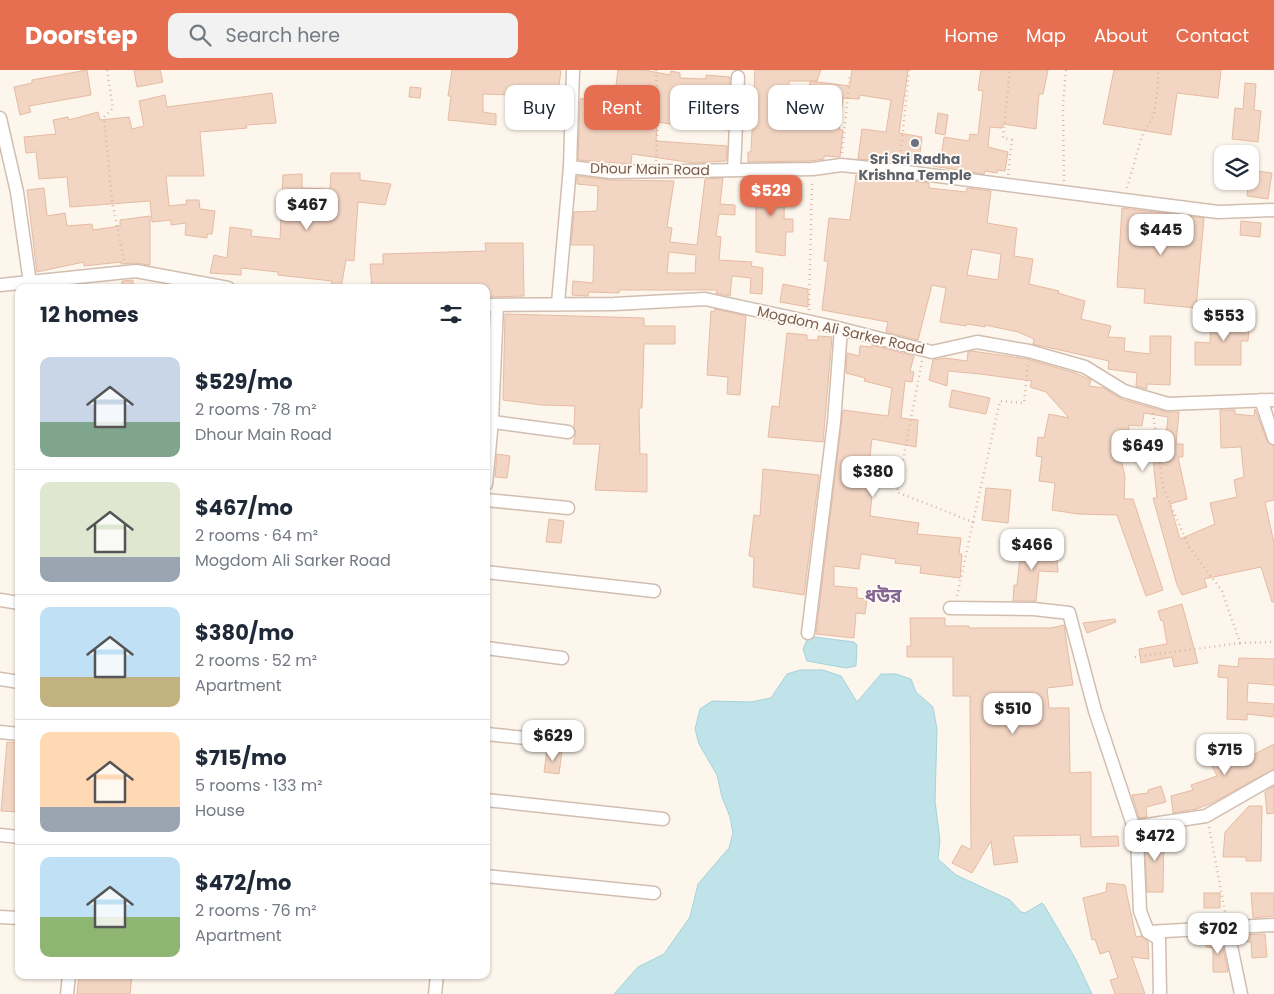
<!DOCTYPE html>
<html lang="en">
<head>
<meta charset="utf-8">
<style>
  body { margin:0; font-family:Poppins,"Noto Sans Bengali",sans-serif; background:#f2f2f3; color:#1f2937; height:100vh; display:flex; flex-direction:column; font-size:19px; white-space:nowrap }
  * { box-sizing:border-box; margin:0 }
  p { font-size:16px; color:#747a83 }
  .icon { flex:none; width:28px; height:28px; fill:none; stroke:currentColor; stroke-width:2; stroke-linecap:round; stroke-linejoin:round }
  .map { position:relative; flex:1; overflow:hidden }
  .side { position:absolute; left:15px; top:214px; width:475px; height:695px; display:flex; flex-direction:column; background:#fff; border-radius:10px; box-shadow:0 1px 4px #0004 }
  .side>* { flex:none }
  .guide { position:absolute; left:505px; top:15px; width:475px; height:45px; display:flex; gap:10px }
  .fabs { position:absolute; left:1214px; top:75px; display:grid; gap:10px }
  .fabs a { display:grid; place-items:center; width:45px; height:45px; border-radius:10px; background:#fff; box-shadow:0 1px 4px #0004; font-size:25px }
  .price { position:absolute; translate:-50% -42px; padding:0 11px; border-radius:10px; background:#fff; color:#222; font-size:16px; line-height:32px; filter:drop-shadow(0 1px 2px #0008) }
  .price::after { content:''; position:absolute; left:50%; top:30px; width:15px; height:11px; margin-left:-8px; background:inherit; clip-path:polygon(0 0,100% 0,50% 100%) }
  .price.selected { background:#e76f51; color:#fff }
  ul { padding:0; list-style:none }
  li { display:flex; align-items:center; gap:15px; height:125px; padding:0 25px }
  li+li { border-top:1px solid #e0e1e3 }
  li span { display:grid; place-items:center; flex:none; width:140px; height:100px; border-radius:10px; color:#555 }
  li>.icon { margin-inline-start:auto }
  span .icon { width:60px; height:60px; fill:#fffc; stroke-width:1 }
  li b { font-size:21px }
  h2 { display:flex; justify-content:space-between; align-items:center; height:60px; padding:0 25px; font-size:21px }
  .tag { padding:0 18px; border-radius:10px; background:#fff; box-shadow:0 1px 4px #0004; font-size:18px; line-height:45px }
  .tag.selected { background:#e76f51; color:#fff }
  header { display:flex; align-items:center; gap:30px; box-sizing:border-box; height:70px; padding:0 25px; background:#e76f51; color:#fff }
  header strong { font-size:24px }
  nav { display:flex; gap:28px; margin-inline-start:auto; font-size:18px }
  .search { width:350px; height:45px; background:#f2f2f3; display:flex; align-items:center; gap:12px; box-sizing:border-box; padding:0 18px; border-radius:10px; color:#747a83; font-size:19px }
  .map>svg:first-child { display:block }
  .water { fill:#bfe3e8; stroke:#a5d3da }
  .building { fill:#f3d5c3; stroke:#e6bba3; fill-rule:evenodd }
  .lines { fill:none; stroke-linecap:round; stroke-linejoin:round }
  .minor-casing { stroke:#d1beb0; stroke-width:15 }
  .path { stroke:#d9b8a5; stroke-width:2.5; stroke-dasharray:1 4; stroke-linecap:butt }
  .minor { stroke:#fff; stroke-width:12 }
  .worship-dot { fill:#6b7280; stroke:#fffaf3; stroke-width:2 }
  .labels { text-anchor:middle; stroke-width:4; stroke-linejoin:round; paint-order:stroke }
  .worship-label { font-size:14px; font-weight:bold; fill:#5b616d; stroke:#fffaf3 }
  .street-label { font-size:14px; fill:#7a5c4d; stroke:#fffaf3 }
  .district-label { font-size:19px; font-weight:bold; fill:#846695; stroke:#fffaf3 }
</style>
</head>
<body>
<header>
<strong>Doorstep</strong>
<div class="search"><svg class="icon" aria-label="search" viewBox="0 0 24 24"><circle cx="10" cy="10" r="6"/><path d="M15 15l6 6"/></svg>Search here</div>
<nav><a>Home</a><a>Map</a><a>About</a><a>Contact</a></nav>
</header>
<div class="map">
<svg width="1274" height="924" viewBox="0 0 1274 924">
  <rect width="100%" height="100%" fill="#fdf6ec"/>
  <!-- water -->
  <g class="water">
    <polygon points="814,567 854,572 857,575 856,596 846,598 807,591 803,579 807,570"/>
    <polygon points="800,600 823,600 841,606 857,632 881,604 896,604 911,609 916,622 933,637 937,659 935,731 940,771 938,789 956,805 1010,830 1021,842 1025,843 1042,833 1044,835 1075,888 1092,924 614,924 638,897 664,884 690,847 698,814 729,778 733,763 730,747 722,727 717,705 699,674 695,659 700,639 712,631 751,632 771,628 787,604"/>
  </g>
  <!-- building -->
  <g class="building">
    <polygon points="87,0 91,25 29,36 31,42 20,45 14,17 32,13 32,10"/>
    <polygon points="134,0 160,0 163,12 137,17"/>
    <polygon points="452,0 561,0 556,40 525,37 524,53 509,52 513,25 483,24 483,42 496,44 496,55 448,50 451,26 448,26"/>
    <polygon points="618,0 644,0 670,5 671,1 680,3 680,8 706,9 706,5 730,7 728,60 703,58 705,26 681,26 678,55 657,52 656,71 727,76 726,91 694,93 632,84 631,94 578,90 580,29 589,28 589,33 607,34 609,22 615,23"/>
    <polygon points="755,0 821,0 817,11 789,11 788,30 808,32 810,11 850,16 852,0 908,0 899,63 922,67 919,91 895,87 895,92 858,89 862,59 886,62 891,30 860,25 859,29 843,28 839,60 843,60 840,87 824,86 824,89 811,91 748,92 748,82 751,82"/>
    <polygon points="981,0 1048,0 1043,24 1039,24 1036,59 1003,54 1002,58 990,57 988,77 1008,82 1005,101 998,100 997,103 985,101 984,104 933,96 934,86 941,87 944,67 969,71 970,64 978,65 983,21 978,20"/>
    <polygon points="1114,0 1221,0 1218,28 1177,23 1171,65 1103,54"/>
    <polygon points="1245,13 1256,14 1254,40 1261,41 1258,72 1232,69 1235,38 1243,39"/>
    <polygon points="410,17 421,18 420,28 409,27"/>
    <polygon points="272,23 276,53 246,55 247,58 200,62 204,106 166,106 169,136 187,134 186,130 199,130 200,139 215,141 212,164 207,164 207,168 185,165 186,153 171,155 171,150 152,152 150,131 70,137 67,107 39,109 36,82 26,83 24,67 56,64 53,50 68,47 69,50 98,42 100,50 129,47 132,59 144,56 139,31 165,25 167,37"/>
    <polygon points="938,43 948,45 945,65 935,63"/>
    <polygon points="1250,100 1272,103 1268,129 1247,126"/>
    <polygon points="331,103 360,103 360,110 391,114 385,135 358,132 354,191 346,190 341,218 331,218 332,211 278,205 278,202 241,198 241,205 210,203 214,185 227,188 230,157 252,160 251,166 280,169 283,105 302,104 302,118 330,119"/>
    <path d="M856 105 929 113V118L966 122 967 118 991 121 987 153 1017 158 1014 186 1033 189 1029 214 1059 221 1058 223 1085 231 1081 249 1111 256 1108 267 1125 268 1124 281 1150 284V266H1171L1170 315 1147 314V319L1136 316 1137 303 1108 299 1109 291 1033 274 1034 269 1018 262 985 255V257L967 254 966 256 940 252 946 218 932 215 918 270 886 262 888 252 822 240 828 191H824L829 148 850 150ZM972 179 1001 184 998 210 967 205Z"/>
    <path d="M577 106 611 110 674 111 667 157 672 158 670 172 697 175 705 109 723 108 720 134 735 135V145L719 144 716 166 721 167 719 190 752 192 751 196 763 198 762 224 750 223 751 208 732 206 730 226 716 223 717 220H620L619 223 589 222 588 226 572 225 573 211 593 213 594 175H571L574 142 597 141 598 116 577 114ZM669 182 696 185 695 203H667Z"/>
    <polygon points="756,108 785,108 784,149 793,149 793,162 786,162 785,186 756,182"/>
    <polygon points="44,118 47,146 65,143 67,156 92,154 93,160 120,156 120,150 150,146 150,195 135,193 121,194 121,192 84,196 84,192 37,202 27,120"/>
    <polygon points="1122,138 1204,148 1196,238 1144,233 1145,219 1117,217"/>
    <polygon points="1241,151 1261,153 1260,167 1240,165"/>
    <polygon points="485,173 523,173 524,226 489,227 488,218 372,218 370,194 383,194 383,184 486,181"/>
    <polygon points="133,210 133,218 122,218 122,211"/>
    <polygon points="783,214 808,219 808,237 780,232"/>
    <polygon points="715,239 746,246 740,325 727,324 728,307 707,305 711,241 714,242"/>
    <polygon points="505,244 644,248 644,256 675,256 675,274 644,274 642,338 639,338 640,384 647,384 647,422 595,420 600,374 573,374 576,363 574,357 575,336 542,335 503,330"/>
    <polygon points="1218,245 1250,247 1248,271 1241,271 1241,295 1195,295 1195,272 1210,273 1211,250 1218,251"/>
    <polygon points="787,263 807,265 807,270 818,270 818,266 832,267 823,372 768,367 772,336 779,337"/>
    <polygon points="872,275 914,286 910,301 914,302 912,312 905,311 901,348 918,350 916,377 872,369 869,394 875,395 870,446 919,453 917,464 961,468 959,484 962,484 960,508 920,503 921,496 895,493 896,489 861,484 859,499 834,496 834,516 857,518 857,528 867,529 865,544 856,543 854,568 816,564 843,340 888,346 892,318 864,311 865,308 846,303 847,283 859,286 860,276 872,277"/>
    <path d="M972 281 1027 289 1075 303 1091 310 1089 316 1104 318 1121 329 1166 342H1179L1176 374H1183V387H1178L1187 429 1170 434 1180 469 1215 454 1210 433 1237 427 1234 410 1244 407 1241 377 1221 378 1220 340H1235V344L1254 346 1255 339 1267 371 1274 376V430L1265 432 1274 473V532H1272L1261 497 1204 509 1207 517 1182 525 1177 515 1153 428H1157L1153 389 1120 386 1125 406 1124 429H1133L1163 520 1146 526 1117 445 1078 444 1052 440 1055 413 1039 411 1042 387 1036 386 1038 367 1044 368 1049 344 1069 348 1046 322 1030 317 1032 311 980 304 948 301 947 316 929 310 933 290 945 288 967 291 968 282ZM1144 343 1168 347 1165 374H1157V377L1128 374 1129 355 1142 356Z"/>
    <polygon points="952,320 990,328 986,344 949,337"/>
    <polygon points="497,384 510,386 507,408 495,407"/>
    <polygon points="763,399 819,405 804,525 753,517 754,487 749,486 754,445 760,446"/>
    <polygon points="986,418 1011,420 1008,453 982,450"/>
    <polygon points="549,449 564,451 561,473 546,472"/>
    <polygon points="1019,475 1050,478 1049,489 1057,490 1058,502 1039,501 1036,531 1013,531 1014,515 1017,515 1020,488 1017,488"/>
    <polygon points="1182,534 1198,593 1174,597 1172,587 1141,593 1139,579 1167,574 1163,550 1161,551 1158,541"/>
    <polygon points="910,548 945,548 945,556 969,556 969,558 1051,558 1064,555 1073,615 1047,618 1049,638 1069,638 1070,703 1091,702 1091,767 1118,766 1119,776 1081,777 1080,765 1013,766 1018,792 994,795 991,771 972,803 952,793 962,775 971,780 970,626 953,626 953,587 907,587 907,576 911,576"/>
    <polygon points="1115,549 1116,552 1087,563 1083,553"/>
    <polygon points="1239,588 1274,589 1274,615 1248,613 1247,632 1274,634 1274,647 1247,644 1247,650 1227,649 1228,608 1218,607 1219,595 1238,597"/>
    <polygon points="1232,670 1243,690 1274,674 1274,699 1210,734 1196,739 1173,743 1171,726 1193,720 1191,715 1217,706 1206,684"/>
    <polygon points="7,672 19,673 19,742 1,741"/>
    <polygon points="547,680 562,681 559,704 544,702"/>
    <polygon points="1161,716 1166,732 1146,737 1147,747 1139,748 1132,725 1148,723 1148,720"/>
    <polygon points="1274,716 1274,743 1267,744 1265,722"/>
    <polygon points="1249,736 1262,736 1261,791 1246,791 1246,787 1223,787 1225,762"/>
    <polygon points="1164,763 1163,822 1147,822 1144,764"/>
    <polygon points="1107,813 1125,815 1136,867 1141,866 1148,872 1149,889 1132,887 1145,924 1115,924 1110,910 1118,908 1109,881 1100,884 1095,869 1092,870 1083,828 1106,822"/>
    <rect x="1204" y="823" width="16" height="15"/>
    <polygon points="1251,823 1274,823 1274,846 1253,848"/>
    <polygon points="1265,864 1267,887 1252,888 1251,872 1238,872 1237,865"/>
    <polygon points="1207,867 1221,868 1228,902 1213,902 1213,878 1206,877"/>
    <polygon points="79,905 132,905 130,924 77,924"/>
  </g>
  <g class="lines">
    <!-- minor casing -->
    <g class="minor-casing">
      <g id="minor">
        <polyline points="573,0 570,97 611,102 813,99 841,95 899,101 1218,142 1274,140"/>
        <polyline points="0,48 17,122 30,213"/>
        <polyline points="734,100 738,7"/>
        <polyline points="0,215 136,201 228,218"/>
        <polyline points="558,233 570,97"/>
        <polyline points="486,235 614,234 705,229 834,257 932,282 977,272 1029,281 1085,297 1124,321 1168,334 1274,330"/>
        <polyline points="1261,330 1274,368"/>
        <polyline points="486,351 568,362"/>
        <polyline points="486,414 492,351 497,235"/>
        <polyline points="486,430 568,438"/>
        <polyline points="486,502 654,521"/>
        <polyline points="0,530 19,533"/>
        <polyline points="950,538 1034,539 1069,543 1095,641 1137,767 1140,841 1148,862 1274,855"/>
        <polyline points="808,563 834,352 841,259"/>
        <polyline points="486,578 562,588"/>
        <polyline points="0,609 19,612"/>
        <polyline points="0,662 19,664"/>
        <polyline points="486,664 526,668 575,669"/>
        <polyline points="486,730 663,749"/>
        <polyline points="1133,757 1206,746 1274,707"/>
        <polyline points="0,765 19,767"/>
        <polyline points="486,806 654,823"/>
        <polyline points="0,847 19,848"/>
        <polyline points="1227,857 1241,924"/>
        <polyline points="1148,862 1159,869 1160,924"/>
        <polyline points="67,924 69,905"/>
        <polyline points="435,924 437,905"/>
      </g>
    </g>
    <!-- path -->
    <g class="path">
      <polyline points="107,0 113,38 104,47 112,131 124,190"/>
      <polyline points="656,0 658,47 656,91"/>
      <polyline points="842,83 850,5"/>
      <polyline points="900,91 909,0"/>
      <polyline points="1008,105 1012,70 1003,68 1010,0"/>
      <polyline points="1064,111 1063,36 1066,0"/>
      <polyline points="1127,118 1142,66 1154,44 1158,15 1158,0"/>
      <polyline points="809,240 812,111"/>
      <polyline points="922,291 897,422 973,452 1000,331 1024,333 1028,294"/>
      <polyline points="1153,343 1163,417 1189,477 1222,521 1240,573 1274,572"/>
      <polyline points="957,526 973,452"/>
      <polyline points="1135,587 1240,573"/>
      <polyline points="1209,757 1226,847"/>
    </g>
    <!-- minor -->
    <use href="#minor" class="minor"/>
  </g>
  <!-- markers -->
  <circle class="worship-dot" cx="915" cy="73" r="5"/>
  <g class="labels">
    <!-- worship labels -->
    <g class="worship-label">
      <text x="915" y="94">Sri Sri Radha<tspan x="915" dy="16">Krishna Temple</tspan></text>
    </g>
    <!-- street labels -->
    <g class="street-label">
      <text transform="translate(650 99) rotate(1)" y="5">Dhour Main Road</text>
      <text transform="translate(841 260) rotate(13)" y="5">Mogdom Ali Sarker Road</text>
    </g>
    <!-- district labels -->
    <g class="district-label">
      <text x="883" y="532">ধউর</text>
    </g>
  </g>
</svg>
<div class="fabs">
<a><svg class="icon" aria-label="layers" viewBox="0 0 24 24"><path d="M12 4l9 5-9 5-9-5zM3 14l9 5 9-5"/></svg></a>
</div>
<b class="price selected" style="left:771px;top:147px">$529</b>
<b class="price" style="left:307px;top:161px">$467</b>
<b class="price" style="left:1161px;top:186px">$445</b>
<b class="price" style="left:1224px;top:272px">$553</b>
<b class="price" style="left:1143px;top:402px">$649</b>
<b class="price" style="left:873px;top:428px">$380</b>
<b class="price" style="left:1032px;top:501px">$466</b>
<b class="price" style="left:1013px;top:665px">$510</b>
<b class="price" style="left:553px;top:692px">$629</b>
<b class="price" style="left:1225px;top:706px">$715</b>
<b class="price" style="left:1155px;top:792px">$472</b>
<b class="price" style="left:1218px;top:885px">$702</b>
<div class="guide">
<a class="tag">Buy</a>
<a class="tag selected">Rent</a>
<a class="tag">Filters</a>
<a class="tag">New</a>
</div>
<section class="side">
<h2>12 homes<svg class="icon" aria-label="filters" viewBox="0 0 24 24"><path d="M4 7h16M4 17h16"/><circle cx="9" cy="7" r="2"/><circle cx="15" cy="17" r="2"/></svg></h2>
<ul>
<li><span style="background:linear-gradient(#c9d6e8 65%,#7fa58c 0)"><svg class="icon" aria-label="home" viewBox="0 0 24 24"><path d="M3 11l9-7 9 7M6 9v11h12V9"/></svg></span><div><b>$529/mo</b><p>2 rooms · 78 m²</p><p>Dhour Main Road</p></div></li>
<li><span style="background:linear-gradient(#dfe7d0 75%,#9aa5b1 0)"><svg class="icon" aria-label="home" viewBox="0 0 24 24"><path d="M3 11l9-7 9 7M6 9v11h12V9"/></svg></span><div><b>$467/mo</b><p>2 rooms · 64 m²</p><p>Mogdom Ali Sarker Road</p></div></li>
<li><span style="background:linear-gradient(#bfe0f5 70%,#c2b280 0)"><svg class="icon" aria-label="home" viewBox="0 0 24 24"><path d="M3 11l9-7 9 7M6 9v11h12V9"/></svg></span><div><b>$380/mo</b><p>2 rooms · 52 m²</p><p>Apartment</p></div></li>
<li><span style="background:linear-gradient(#ffd9b3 75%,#9aa5b1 0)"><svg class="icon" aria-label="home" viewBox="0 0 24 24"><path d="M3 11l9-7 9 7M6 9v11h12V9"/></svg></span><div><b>$715/mo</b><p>5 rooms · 133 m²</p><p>House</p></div></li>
<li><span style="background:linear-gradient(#bfe0f5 60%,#8fb573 0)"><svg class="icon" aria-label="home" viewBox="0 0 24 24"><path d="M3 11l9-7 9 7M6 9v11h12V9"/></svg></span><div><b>$472/mo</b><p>2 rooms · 76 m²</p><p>Apartment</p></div></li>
</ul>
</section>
</div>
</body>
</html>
